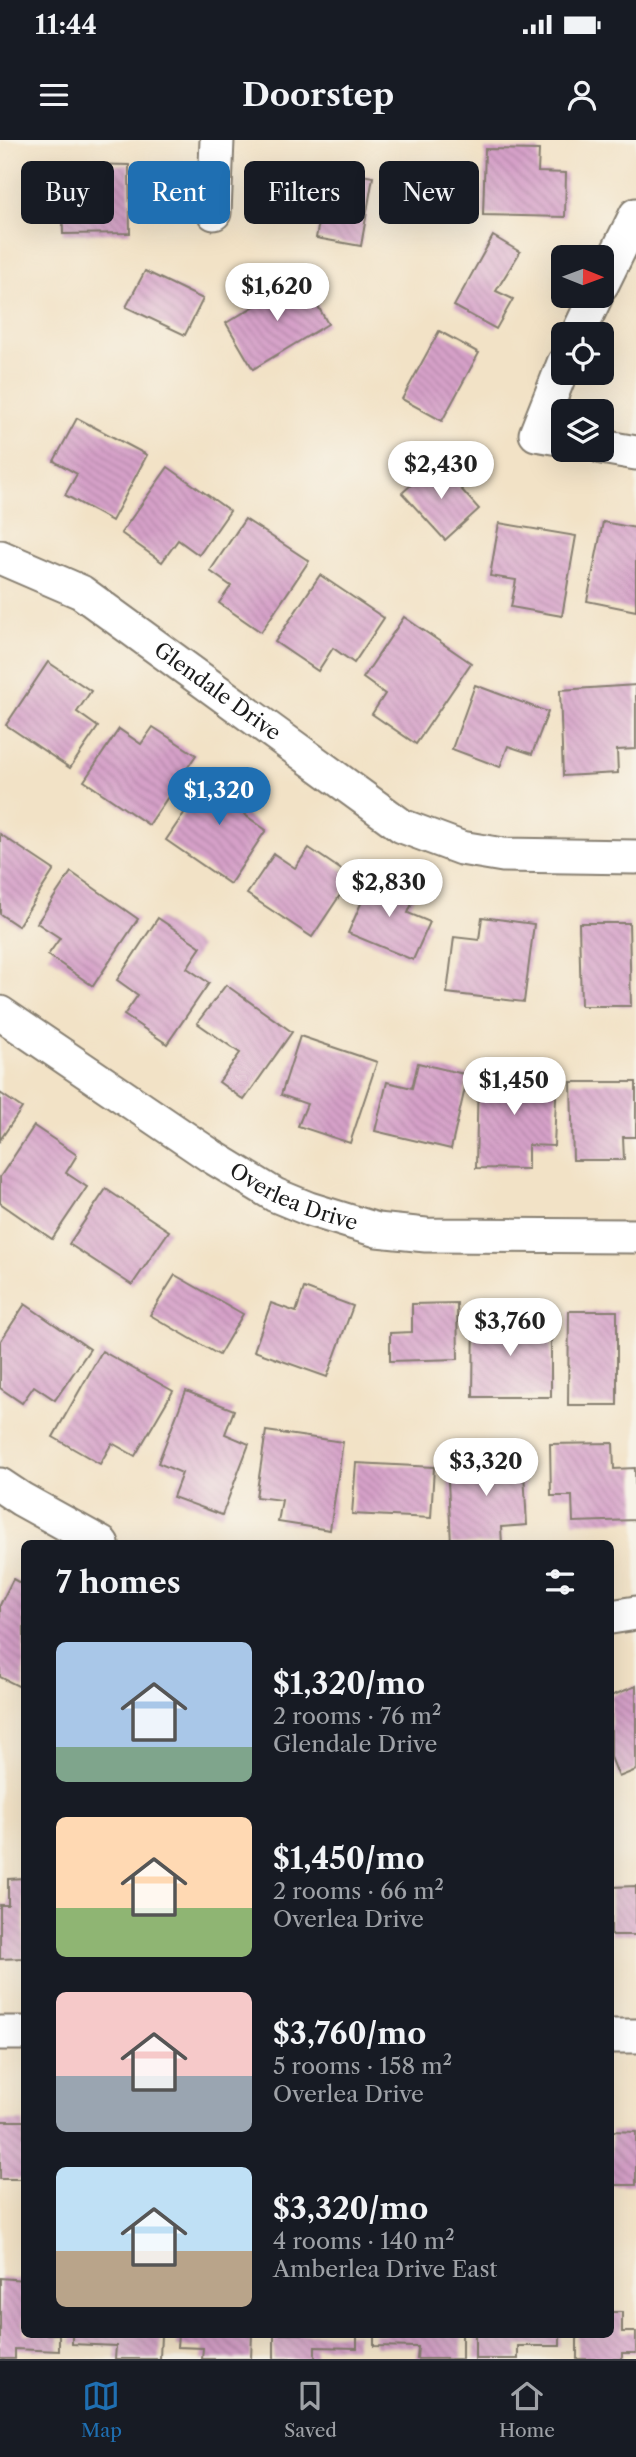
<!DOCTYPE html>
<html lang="en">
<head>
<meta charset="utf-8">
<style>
  body { margin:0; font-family:"Libre Caslon Text",serif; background:#20242c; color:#f1f3f6; height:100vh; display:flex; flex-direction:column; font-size:26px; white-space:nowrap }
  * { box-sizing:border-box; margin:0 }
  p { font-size:23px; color:#9ea1a6 }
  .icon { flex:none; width:38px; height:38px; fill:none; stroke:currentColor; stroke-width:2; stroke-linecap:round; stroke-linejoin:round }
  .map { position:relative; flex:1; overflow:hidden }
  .panel { position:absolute; left:21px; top:1400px; width:593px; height:798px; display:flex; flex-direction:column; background:#171b24; border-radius:10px; box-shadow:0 7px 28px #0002 }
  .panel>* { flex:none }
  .hud { position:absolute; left:21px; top:21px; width:595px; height:63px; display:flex; gap:14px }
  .needle { width:46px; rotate:91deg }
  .buttons { position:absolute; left:551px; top:105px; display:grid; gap:14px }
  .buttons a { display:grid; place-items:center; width:63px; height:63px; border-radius:10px; background:#171b24; box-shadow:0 7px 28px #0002; font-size:35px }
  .price { position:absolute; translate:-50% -60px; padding:0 16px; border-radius:24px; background:#fff; color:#222; font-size:23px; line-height:46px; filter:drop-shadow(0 2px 4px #0008) }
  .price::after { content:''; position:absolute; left:50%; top:42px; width:21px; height:16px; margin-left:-10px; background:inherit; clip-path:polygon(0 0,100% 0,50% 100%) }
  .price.current { background:#1f6fb2; color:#fff }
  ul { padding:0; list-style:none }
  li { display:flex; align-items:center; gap:21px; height:175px; padding:0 35px }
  li span { display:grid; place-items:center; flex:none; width:196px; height:140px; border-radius:10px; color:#555 }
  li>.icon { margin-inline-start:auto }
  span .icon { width:84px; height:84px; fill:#fffc; stroke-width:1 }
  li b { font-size:30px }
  h2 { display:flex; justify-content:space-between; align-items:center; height:84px; padding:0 35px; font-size:30px }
  .pill { padding:0 24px; border-radius:10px; background:#171b24; box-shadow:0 7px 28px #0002; font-size:24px; line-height:63px }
  .pill.current { background:#1f6fb2; color:#fff }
  .status { display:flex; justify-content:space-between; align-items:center; height:49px; padding:0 35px; background:#171b24; direction:ltr }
  .status svg { height:19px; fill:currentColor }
  header { display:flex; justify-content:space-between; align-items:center; height:91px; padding:0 35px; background:#171b24; font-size:32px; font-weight:700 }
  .tabs { display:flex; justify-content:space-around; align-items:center; height:98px; border-top:2px solid #363941; background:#171b24; font-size:19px; color:#9ea1a6 }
  .tabs a { display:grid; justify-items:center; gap:4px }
  .tabs .current { color:#1f6fb2 }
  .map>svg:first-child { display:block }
  .building { fill:url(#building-back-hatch) }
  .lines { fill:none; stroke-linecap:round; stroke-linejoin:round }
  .minor-casing { stroke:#877f71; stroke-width:37 }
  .minor { stroke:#fff; stroke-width:33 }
  .labels { text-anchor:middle; stroke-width:7; stroke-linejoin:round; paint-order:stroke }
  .street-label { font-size:21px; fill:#1c1c1c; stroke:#f7f3e8 }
</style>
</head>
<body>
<div class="status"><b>11:44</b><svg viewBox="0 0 49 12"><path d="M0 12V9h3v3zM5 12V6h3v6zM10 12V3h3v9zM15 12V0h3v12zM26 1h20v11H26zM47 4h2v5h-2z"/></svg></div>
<header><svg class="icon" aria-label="menu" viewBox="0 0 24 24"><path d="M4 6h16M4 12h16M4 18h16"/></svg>Doorstep<svg class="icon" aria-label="person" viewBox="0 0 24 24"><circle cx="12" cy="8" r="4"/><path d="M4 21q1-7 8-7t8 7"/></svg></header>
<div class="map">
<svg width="636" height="2219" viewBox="0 0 636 2219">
  <defs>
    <pattern id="building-back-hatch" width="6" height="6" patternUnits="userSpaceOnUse" patternTransform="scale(1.75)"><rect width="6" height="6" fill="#d5a0c8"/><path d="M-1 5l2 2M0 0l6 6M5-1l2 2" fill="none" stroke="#b689ab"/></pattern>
  </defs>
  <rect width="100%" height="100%" fill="#f7f3e8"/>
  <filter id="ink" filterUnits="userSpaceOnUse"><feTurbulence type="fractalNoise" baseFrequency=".0143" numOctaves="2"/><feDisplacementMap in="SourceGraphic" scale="14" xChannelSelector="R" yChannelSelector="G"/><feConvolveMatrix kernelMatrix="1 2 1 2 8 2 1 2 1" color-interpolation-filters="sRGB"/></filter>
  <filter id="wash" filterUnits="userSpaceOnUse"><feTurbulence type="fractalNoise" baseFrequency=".00686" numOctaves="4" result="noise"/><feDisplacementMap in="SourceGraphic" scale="28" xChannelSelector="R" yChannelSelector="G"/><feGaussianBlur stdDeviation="1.57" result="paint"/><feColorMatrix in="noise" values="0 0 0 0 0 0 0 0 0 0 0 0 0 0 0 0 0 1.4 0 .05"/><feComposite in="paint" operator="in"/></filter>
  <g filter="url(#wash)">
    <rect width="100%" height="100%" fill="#f2e2c6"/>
    <g id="blocks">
      <!-- building -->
      <g class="building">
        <polygon points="485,9 539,10 538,32 566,33 565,77 483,75"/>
        <polygon points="84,24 129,25 130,93 63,94 62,48 84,48"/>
        <polygon points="329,29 373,37 361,106 316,98"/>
        <polygon points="493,96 520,112 496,151 513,159 496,189 454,166"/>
        <polygon points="145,131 203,159 185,195 126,167"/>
        <polygon points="302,138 328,184 253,229 226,183"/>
        <polygon points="439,191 479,213 442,281 402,259"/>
        <polygon points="77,278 147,315 112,381 65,355 77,334 54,321"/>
        <polygon points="437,322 479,369 445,400 402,353"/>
        <polygon points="168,327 230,371 199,415 178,400 162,422 121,393"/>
        <polygon points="245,379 309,421 261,492 219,463 231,446 210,431"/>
        <polygon points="603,382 636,388 636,471 587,461"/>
        <polygon points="499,383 576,396 562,476 511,467 516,440 490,436"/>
        <polygon points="320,435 384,478 354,523 333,508 318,531 275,502"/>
        <polygon points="404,477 471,523 416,604 372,574 385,554 363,538"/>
        <polygon points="48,522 91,551 77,572 98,587 70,628 6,585"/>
        <polygon points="475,545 548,572 532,614 508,606 500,627 452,609"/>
        <polygon points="636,545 636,609 617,610 618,633 563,636 560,550"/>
        <polygon points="153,587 196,615 149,685 84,641 119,589 141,604"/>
        <polygon points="214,629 257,658 245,675 266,690 230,744 166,700"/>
        <polygon points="0,694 54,730 18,786 0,774"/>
        <polygon points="309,708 352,737 312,797 247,754 274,714 295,728"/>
        <polygon points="71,732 138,779 93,846 48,815 60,798 37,783"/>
        <polygon points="373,736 416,754 408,773 430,782 413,820 348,793"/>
        <polygon points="482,777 534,784 524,862 447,853 454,797 479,800"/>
        <polygon points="158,778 201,807 187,828 209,843 167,904 124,875 138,855 117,840"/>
        <polygon points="579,783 629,783 631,866 581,866"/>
        <polygon points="226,845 292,892 244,960 219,942 240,913 197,883"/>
        <polygon points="300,896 377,922 350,1003 298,986 307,964 281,955"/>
        <polygon points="418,923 468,935 451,1009 375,991 387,942 412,948"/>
        <polygon points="478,932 557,934 554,1006 528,1005 528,1029 476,1028"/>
        <polygon points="571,942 636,942 636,997 623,997 624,1020 573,1020"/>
        <polygon points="0,953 22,968 0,1000"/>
        <polygon points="34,986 77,1015 66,1033 87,1047 52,1099 0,1063 0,1037"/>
        <polygon points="106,1049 169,1091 132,1145 69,1104"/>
        <polygon points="175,1135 243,1174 219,1215 150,1175"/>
        <polygon points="304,1148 353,1166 327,1237 254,1211 271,1163 296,1172"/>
        <polygon points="457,1163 458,1219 390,1221 390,1193 412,1192 412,1164"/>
        <polygon points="25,1164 90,1209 55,1260 34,1246 22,1263 0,1248 0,1202"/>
        <polygon points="569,1171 617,1171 617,1265 568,1265"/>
        <polygon points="474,1173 525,1173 525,1194 551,1194 551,1257 473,1257"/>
        <polygon points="102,1211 173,1251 135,1316 112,1303 100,1324 53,1297"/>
        <polygon points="186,1251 234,1270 225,1294 249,1304 222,1375 173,1357 182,1333 158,1323"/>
        <polygon points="266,1291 343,1302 330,1390 278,1382 282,1360 256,1357"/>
        <polygon points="613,1303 614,1329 635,1328 636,1380 573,1382 572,1356 551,1356 550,1304"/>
        <polygon points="523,1315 527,1385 501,1387 502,1404 451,1404 447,1319"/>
        <polygon points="356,1323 434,1327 431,1378 352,1374"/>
        <polygon points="13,1439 24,1445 24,1549 0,1537 0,1465"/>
        <polygon points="636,1546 636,1630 619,1637 611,1617 611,1556"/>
        <polygon points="24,1738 24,1818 0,1819 0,1765 8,1765 8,1739"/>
        <polygon points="636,1746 636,1795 611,1795 611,1747"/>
        <rect x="0" y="1981" width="24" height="58"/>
        <polygon points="611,1991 636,1992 636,2045 611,2045"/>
        <polygon points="0,2138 24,2140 24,2194 59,2194 59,2211 15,2209 15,2219 0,2219"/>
        <polygon points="611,2172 622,2172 622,2192 636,2192 636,2213 622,2213 622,2219 577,2219 577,2194 611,2194"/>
        <polygon points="72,2194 161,2194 160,2219 115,2219 116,2206 72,2204"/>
        <polygon points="178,2194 252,2194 251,2219 202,2219 203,2208 177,2207"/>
        <polygon points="274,2194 357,2194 357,2208 315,2207 315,2219 274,2219"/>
        <polygon points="374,2194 462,2194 462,2219 417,2219 418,2207 374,2206"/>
        <polygon points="475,2194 560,2194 560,2206 518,2206 518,2219 475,2219"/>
      </g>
    </g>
  </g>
  <g filter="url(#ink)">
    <use href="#blocks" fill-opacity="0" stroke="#877f71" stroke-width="2"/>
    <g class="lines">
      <!-- minor casing -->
      <g class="minor-casing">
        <g id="minor">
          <polyline points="214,73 217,0"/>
          <polyline points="602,144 636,75"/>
          <polyline points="578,194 596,156"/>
          <polyline points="564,223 536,294 564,299"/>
          <polyline points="602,307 636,313"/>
          <path id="s1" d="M0 417 81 452 402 686 461 708 503 715 636 717"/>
          <path id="s2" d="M0 873 211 1016 275 1055 309 1069 377 1090 426 1095 636 1096"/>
          <polyline points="0,1345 21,1359 102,1404"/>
          <polyline points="611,1477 636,1473"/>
          <polyline points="0,1893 24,1893"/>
          <polyline points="611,1896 636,1896"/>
        </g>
      </g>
      <!-- minor -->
      <use href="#minor" class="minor"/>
    </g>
  </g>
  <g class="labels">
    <!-- street labels -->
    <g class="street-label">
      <text dy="7" stroke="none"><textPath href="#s1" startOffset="257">Glendale Drive</textPath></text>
      <text dy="7" stroke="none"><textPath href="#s2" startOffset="348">Overlea Drive</textPath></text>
    </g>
  </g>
</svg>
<div class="buttons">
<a><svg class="needle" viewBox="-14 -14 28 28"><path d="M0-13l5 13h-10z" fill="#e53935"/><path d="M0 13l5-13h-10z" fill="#9ea1a6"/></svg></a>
<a><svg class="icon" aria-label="locate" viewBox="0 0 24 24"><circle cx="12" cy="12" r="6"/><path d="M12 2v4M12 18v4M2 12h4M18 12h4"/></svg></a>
<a><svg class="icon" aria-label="layers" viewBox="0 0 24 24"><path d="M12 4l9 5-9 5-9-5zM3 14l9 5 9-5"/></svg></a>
</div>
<b class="price" style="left:277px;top:183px">$1,620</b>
<b class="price" style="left:441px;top:361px">$2,430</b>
<b class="price current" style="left:219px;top:687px">$1,320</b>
<b class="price" style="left:389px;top:779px">$2,830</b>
<b class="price" style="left:514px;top:977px">$1,450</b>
<b class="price" style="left:510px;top:1218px">$3,760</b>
<b class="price" style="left:486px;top:1358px">$3,320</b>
<div class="hud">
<a class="pill">Buy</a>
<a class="pill current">Rent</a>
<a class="pill">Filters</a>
<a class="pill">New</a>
</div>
<section class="panel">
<h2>7 homes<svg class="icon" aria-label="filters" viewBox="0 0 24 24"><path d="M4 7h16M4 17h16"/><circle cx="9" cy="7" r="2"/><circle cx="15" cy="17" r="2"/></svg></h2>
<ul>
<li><span style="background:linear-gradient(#a9c7e8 75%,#7fa58c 0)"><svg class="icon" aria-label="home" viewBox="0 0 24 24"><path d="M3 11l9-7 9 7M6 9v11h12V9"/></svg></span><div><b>$1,320/mo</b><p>2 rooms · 76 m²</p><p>Glendale Drive</p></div></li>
<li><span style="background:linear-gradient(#ffd9b3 65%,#8fb573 0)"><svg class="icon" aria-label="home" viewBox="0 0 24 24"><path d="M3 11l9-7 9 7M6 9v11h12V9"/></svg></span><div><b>$1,450/mo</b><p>2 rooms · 66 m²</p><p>Overlea Drive</p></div></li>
<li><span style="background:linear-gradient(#f6c9c9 60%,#9aa5b1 0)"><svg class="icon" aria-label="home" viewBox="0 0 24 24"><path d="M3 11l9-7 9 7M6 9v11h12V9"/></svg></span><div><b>$3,760/mo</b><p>5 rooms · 158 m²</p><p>Overlea Drive</p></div></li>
<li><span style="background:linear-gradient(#bfe0f5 60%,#b9a48a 0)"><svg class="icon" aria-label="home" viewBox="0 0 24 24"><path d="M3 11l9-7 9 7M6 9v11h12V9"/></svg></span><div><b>$3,320/mo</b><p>4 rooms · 140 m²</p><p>Amberlea Drive East</p></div></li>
</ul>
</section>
</div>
<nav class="tabs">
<a class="current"><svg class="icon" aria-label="map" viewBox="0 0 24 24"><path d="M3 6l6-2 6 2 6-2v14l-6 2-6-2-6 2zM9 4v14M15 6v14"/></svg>Map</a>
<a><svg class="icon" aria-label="saved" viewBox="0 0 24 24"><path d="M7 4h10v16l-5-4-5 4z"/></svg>Saved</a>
<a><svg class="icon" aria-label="home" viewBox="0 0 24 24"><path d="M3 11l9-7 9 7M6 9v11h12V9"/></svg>Home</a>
</nav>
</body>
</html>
